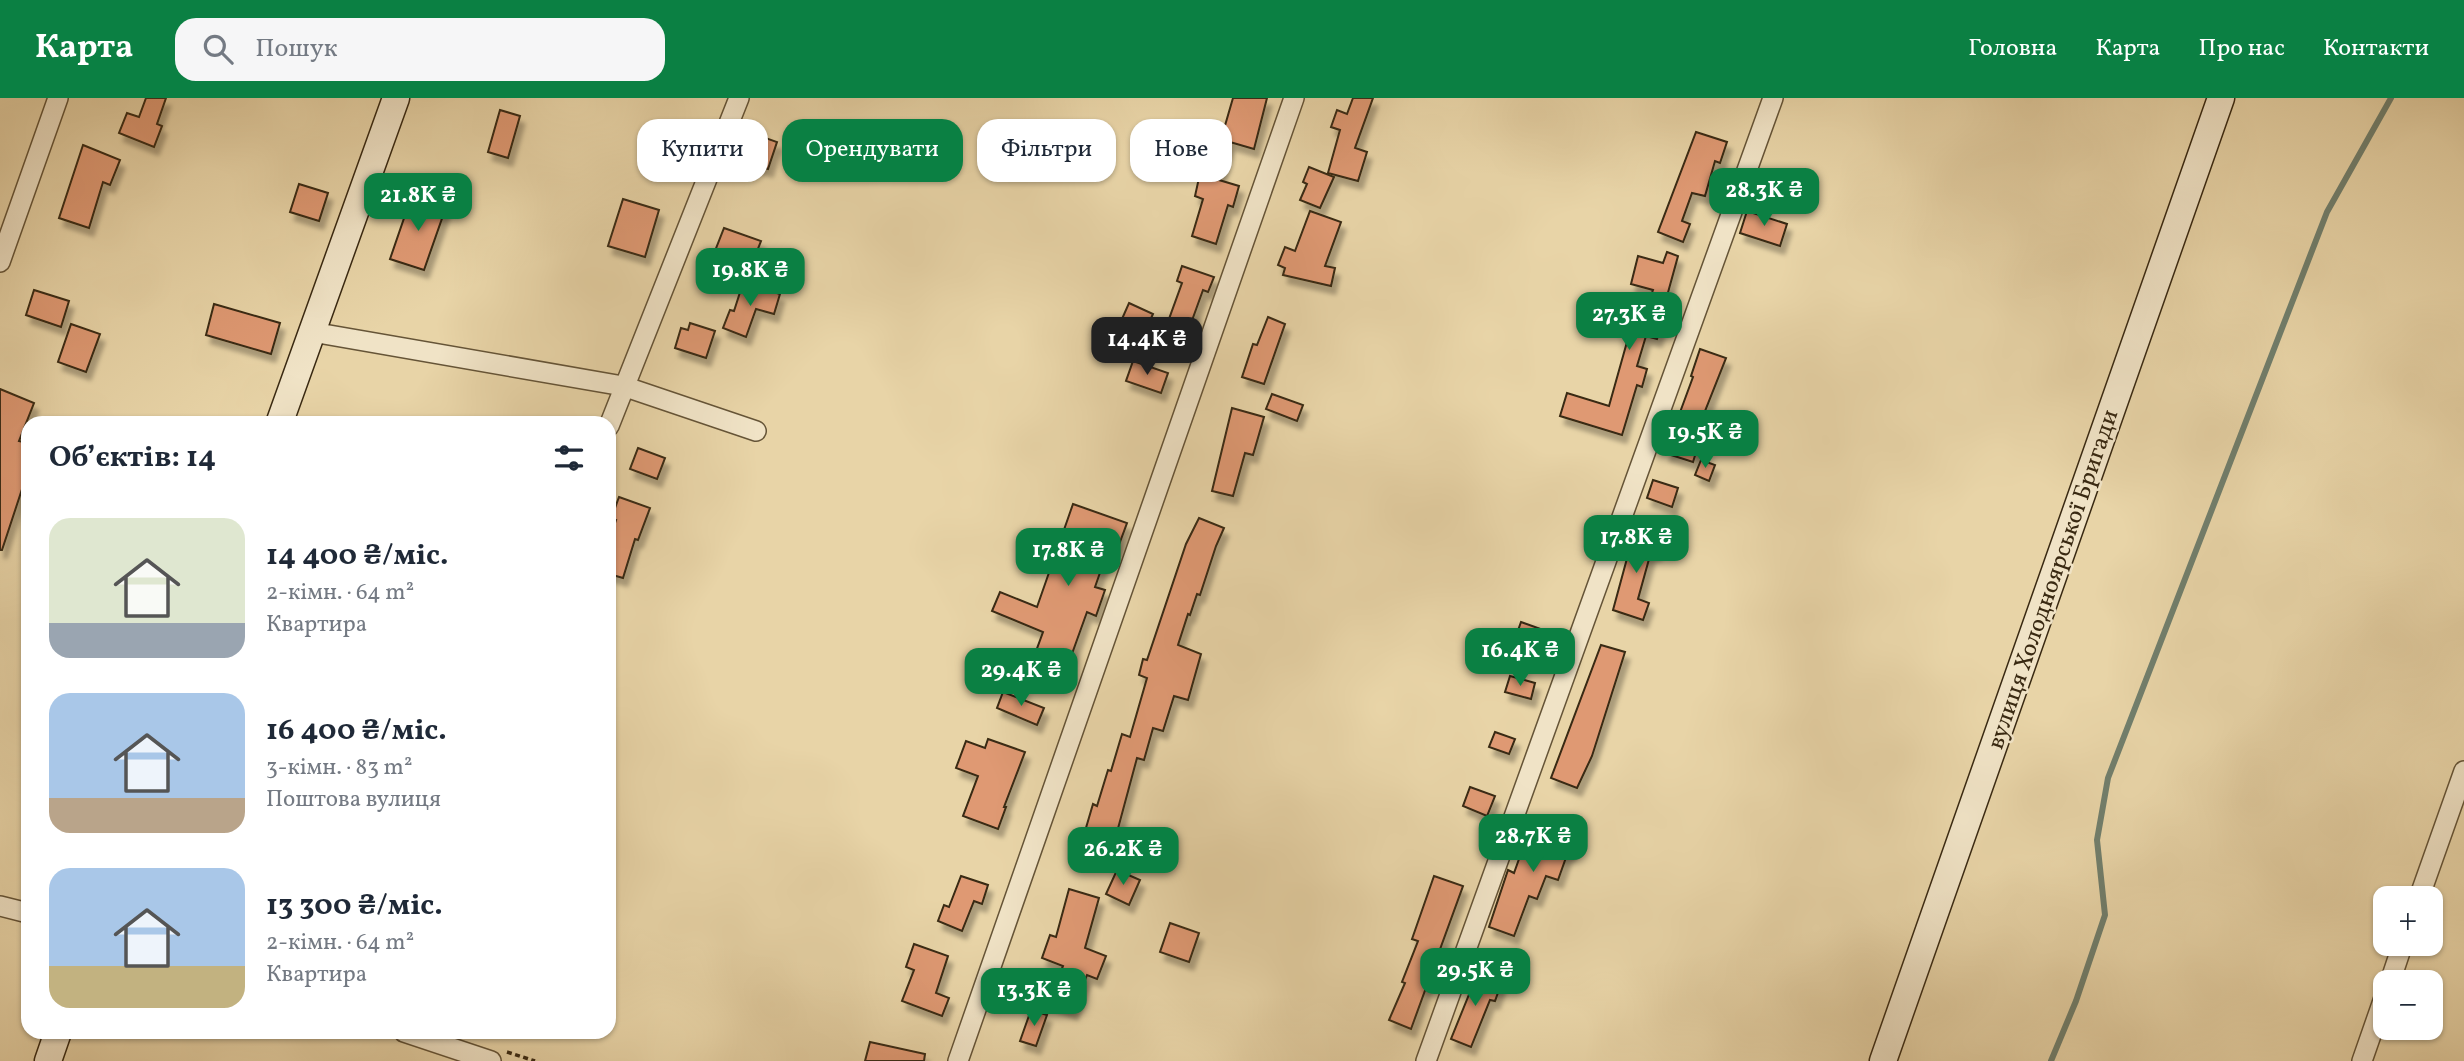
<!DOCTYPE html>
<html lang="uk">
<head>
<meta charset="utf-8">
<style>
  body { margin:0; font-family:Vollkorn,serif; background:#f6f6f7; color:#1f2937; height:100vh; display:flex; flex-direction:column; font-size:26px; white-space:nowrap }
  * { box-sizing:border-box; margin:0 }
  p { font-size:23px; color:#747a83 }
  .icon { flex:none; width:38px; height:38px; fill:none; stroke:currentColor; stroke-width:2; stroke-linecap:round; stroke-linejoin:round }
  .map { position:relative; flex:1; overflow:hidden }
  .drawer { position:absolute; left:21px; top:318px; width:595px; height:623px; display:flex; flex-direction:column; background:#fff; border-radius:21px; box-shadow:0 2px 5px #0004 }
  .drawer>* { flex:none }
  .guide { position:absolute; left:637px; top:21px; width:665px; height:63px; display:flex; gap:14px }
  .buttons { position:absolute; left:2373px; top:788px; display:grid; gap:14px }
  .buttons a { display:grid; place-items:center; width:70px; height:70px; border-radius:14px; background:#fff; box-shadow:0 2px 5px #0004; font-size:35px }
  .price { position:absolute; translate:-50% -60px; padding:0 16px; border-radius:14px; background:#0b8043; color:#fff; font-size:23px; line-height:46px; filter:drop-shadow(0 2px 4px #0008) }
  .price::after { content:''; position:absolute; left:50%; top:42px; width:21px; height:16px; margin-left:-10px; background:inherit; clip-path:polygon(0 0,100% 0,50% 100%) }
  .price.active { background:#222; color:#fff }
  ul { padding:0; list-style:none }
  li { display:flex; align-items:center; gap:21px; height:175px; padding:0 28px }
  li span { display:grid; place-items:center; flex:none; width:196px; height:140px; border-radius:21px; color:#555 }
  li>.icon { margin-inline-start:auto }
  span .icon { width:84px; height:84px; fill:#fffc; stroke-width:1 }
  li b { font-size:30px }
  h2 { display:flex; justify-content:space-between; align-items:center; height:84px; padding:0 28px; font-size:30px }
  .pill { padding:0 24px; border-radius:21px; background:#fff; box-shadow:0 2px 5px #0004; font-size:24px; line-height:63px }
  .pill.active { background:#0b8043; color:#fff }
  header { display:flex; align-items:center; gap:42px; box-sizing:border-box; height:98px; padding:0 35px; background:#0b8043; color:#fff }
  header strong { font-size:33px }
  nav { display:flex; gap:38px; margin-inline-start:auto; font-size:24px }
  .search { width:490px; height:63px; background:#f6f6f7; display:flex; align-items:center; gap:18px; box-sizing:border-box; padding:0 24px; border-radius:21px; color:#747a83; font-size:26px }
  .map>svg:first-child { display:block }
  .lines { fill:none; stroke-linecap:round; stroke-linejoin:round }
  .stream { stroke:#717f6d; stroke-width:6 }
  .building { fill:#df9973; stroke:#392912; stroke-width:2; filter:url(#shadow) }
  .street-casing { stroke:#655437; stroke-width:22 }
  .secondary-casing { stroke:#392912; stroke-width:29 }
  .path { stroke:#392912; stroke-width:3.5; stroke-dasharray:5 3.5; stroke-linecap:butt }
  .street { stroke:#f0e3c6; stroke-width:19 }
  .secondary { stroke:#f0e3c6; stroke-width:26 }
  .labels { text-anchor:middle; stroke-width:5; stroke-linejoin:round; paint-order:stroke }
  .street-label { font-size:24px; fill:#392912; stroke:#f0e3c6 }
</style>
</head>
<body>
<header>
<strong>Карта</strong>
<div class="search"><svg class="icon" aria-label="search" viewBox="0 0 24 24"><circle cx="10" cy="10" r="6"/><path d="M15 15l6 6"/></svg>Пошук</div>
<nav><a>Головна</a><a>Карта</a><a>Про нас</a><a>Контакти</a></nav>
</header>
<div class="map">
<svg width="2464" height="963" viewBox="0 0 2464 963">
  <defs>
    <filter id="shadow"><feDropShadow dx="4.5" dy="8" stdDeviation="2" flood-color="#0004"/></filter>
  </defs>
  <rect width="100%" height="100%" fill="#e8d4a7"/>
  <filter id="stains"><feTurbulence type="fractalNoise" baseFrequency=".00286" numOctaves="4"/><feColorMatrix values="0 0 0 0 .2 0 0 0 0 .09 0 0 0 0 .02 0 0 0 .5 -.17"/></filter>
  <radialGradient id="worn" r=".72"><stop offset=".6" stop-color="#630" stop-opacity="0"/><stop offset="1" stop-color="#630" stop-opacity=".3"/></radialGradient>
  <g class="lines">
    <!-- stream -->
    <polyline class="stream" points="2051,963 2076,903 2105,817 2097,742 2108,680 2327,114 2391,0"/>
  </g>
  <!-- building -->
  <g class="building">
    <polygon points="146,0 166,0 157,26 162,28 154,49 119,35 127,15 139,19"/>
    <polygon points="1233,0 1267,0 1254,51 1230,44 1219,82 1239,88 1233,109 1228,107 1216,146 1192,138 1203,101 1195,98 1206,48 1195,44 1202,23 1224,31"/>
    <polygon points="1353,0 1373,0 1355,50 1367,54 1358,83 1328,75 1340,32 1331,29 1337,12 1347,16"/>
    <polygon points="500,12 520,18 508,60 488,54"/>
    <polygon points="743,32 777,44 768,71 733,60"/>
    <polygon points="1696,34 1727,44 1720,65 1715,63 1705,98 1692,95 1682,123 1690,126 1683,144 1658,134"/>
    <polygon points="83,47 120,62 110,87 103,84 89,130 59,120"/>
    <polygon points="1309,69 1334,79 1320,110 1300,102 1307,86 1303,84"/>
    <polygon points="299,86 328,95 319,123 290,114"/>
    <polygon points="412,97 446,109 424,172 390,161"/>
    <polygon points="623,101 659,112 645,159 608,148"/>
    <polygon points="1310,113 1341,124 1325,168 1335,170 1331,188 1283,177 1285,170 1278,167 1285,149 1295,153"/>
    <polygon points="1747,113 1787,126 1780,148 1740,135"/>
    <polygon points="724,130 761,143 750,171 713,158"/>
    <polygon points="1667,154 1678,158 1664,209 1667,210 1657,241 1646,238 1637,268 1647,271 1642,289 1637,287 1622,337 1560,318 1567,295 1609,308 1634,219 1642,222 1653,192 1631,186 1638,158 1663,165"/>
    <polygon points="1182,168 1214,179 1208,194 1203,192 1190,228 1169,221 1182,185 1177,183"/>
    <polygon points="743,185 780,196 774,216 756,211 746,239 723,230 730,212 734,213"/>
    <polygon points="34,192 69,203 61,229 26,217"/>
    <polygon points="1129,205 1153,216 1142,240 1118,230"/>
    <polygon points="214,206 280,225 271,256 206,237"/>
    <polygon points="1268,219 1285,226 1264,286 1242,279 1253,246 1257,247"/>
    <polygon points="690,225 715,233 706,260 675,250 681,230 688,232"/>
    <polygon points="71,226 100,236 86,274 58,264"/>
    <polygon points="1700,251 1726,260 1692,346 1698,348 1693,364 1665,355 1693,279 1691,278"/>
    <polygon points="1133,263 1168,275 1161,295 1126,283"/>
    <polygon points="0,291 34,305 19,343 28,345 28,373 2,452 0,452"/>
    <polygon points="1272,296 1303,307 1297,323 1266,311"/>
    <polygon points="1232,310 1264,319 1253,357 1245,355 1233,398 1212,393"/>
    <polygon points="638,350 665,360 657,381 630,371"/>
    <polygon points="1701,362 1715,367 1709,383 1695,377"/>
    <polygon points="1653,382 1678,390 1672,409 1647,400"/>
    <polygon points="619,399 650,410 638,442 635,441 623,480 609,476 609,443 616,422 611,421"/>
    <polygon points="1073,406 1127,425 1117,452 1109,449 1095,489 1105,492 1096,518 1087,514 1064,578 1031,567 1043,534 992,513 1000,494 1037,509"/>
    <polygon points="1199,420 1224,430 1216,448 1200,497 1197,496 1190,517 1188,516 1178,547 1201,556 1188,602 1174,598 1163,633 1153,630 1144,662 1137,660 1113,749 1083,740 1093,706 1097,708 1108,672 1111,673 1122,636 1130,639 1147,580 1139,577 1143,561 1147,562 1186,446"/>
    <polygon points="1635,431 1660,437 1656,455 1651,454 1638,501 1649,505 1643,522 1613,512"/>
    <polygon points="1521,524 1552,535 1546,552 1515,541"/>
    <polygon points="1601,547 1625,554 1592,658 1577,690 1551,680"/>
    <polygon points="1510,578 1535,585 1531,601 1505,594"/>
    <polygon points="1003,594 1044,610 1037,627 997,610"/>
    <polygon points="1495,634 1515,641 1509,656 1489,649"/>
    <polygon points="988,641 1025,654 1004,709 1006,709 998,731 963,718 978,678 956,670 966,643 985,650"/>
    <polygon points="1470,689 1495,698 1487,718 1463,708"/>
    <polygon points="1547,719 1579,732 1570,755 1568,754 1558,782 1546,778 1537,801 1529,798 1514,838 1489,829 1508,772 1514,775 1524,747 1534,751"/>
    <polygon points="1117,772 1140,782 1129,807 1106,796"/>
    <polygon points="961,778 988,787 982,806 974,803 962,833 938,823 944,807 949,809"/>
    <polygon points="1434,778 1463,788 1411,931 1389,922 1405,885 1402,884 1418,843 1412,841"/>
    <polygon points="1069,791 1099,800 1085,850 1106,858 1097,881 1087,877 1073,914 1048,904 1063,868 1042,860 1050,837 1056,839"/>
    <polygon points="1170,825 1199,835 1189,864 1160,854"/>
    <polygon points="914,846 948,858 936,895 949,900 942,918 902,903 914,872 906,869"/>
    <polygon points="1472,875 1501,886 1495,903 1490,902 1471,949 1451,941 1470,894 1466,893"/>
    <polygon points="1031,912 1047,917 1036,948 1020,943"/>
    <polygon points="870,944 925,956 924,963 865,963"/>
  </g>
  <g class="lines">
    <!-- street casing -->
    <g class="street-casing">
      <g id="street">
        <polyline points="0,164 58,0"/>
        <polyline points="312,234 623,288 756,333"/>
        <polyline points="609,328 739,0"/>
        <polyline points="2419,800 2464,673"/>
        <polyline points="0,808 28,815"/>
        <polyline points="2390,884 2403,845"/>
        <polyline points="404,934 491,963"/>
        <polyline points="958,963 1294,0"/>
        <polyline points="1426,963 1773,0"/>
        <polyline points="2362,963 2385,897"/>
      </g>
    </g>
    <!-- secondary casing -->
    <g class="secondary-casing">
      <g id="secondary">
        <polyline points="279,326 396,0"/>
        <polyline points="48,963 58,934"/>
        <polyline points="1883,963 2221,0"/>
      </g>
    </g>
    <!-- path -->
    <polyline class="path" points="507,954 535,963"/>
    <!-- street -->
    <use href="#street" class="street"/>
    <!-- secondary -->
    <use href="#secondary" class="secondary"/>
  </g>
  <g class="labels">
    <!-- street labels -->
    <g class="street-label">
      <text transform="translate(2052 481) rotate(-71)" y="8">вулиця Холодноярської Бригади</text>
    </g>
  </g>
  <rect width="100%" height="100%" filter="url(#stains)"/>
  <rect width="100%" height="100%" fill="url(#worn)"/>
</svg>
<div class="buttons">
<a>+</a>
<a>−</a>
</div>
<b class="price" style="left:1764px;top:130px">28.3K ₴</b>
<b class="price" style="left:418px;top:135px">21.8K ₴</b>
<b class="price" style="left:750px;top:210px">19.8K ₴</b>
<b class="price" style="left:1629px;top:254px">27.3K ₴</b>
<b class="price active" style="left:1147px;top:279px">14.4K ₴</b>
<b class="price" style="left:1705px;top:372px">19.5K ₴</b>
<b class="price" style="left:1636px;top:477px">17.8K ₴</b>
<b class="price" style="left:1068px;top:490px">17.8K ₴</b>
<b class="price" style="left:1520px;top:590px">16.4K ₴</b>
<b class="price" style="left:1021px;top:610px">29.4K ₴</b>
<b class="price" style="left:1533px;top:776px">28.7K ₴</b>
<b class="price" style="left:1123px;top:789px">26.2K ₴</b>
<b class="price" style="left:1475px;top:910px">29.5K ₴</b>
<b class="price" style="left:1034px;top:930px">13.3K ₴</b>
<div class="guide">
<a class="pill">Купити</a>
<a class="pill active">Орендувати</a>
<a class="pill">Фільтри</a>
<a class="pill">Нове</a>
</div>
<section class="drawer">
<h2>Об’єктів: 14<svg class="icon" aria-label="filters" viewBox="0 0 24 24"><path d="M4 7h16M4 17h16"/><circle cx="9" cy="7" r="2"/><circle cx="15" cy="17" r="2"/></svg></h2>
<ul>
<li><span style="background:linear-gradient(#dfe7d0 75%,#9aa5b1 0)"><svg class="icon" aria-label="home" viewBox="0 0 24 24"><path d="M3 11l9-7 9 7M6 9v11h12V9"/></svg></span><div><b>14 400 ₴/міс.</b><p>2-кімн. · 64 m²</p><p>Квартира</p></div></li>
<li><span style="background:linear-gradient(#a9c7e8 75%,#b9a48a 0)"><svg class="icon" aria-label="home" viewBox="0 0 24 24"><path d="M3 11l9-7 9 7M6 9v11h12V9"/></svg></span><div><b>16 400 ₴/міс.</b><p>3-кімн. · 83 m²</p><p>Поштова вулиця</p></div></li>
<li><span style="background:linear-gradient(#a9c7e8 70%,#c2b280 0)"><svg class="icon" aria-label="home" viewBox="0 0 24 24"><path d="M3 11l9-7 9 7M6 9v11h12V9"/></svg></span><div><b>13 300 ₴/міс.</b><p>2-кімн. · 64 m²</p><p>Квартира</p></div></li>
</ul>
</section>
</div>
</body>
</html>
